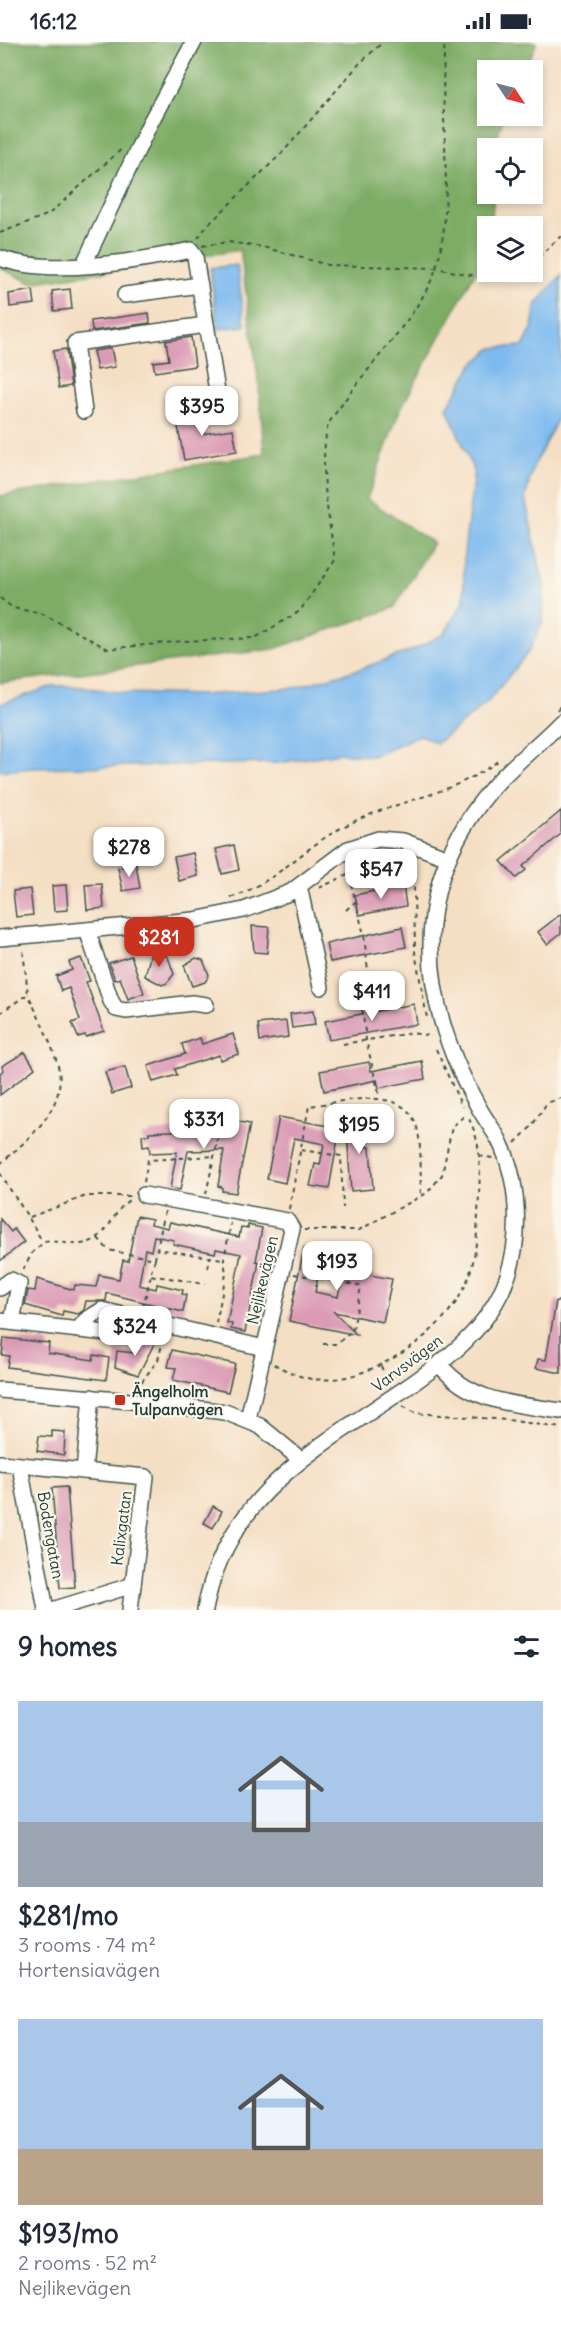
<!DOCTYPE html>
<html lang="en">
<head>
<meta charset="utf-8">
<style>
  body { margin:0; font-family:Delius,sans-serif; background:#f2f2f3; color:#1f2937; height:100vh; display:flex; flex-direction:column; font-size:22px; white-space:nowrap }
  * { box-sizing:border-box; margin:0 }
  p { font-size:20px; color:#747a83 }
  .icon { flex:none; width:33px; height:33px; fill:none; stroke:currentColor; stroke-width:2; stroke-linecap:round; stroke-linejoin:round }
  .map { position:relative; height:1568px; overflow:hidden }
  .panel { display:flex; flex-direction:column; background:#fff; flex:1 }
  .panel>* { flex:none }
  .needle { width:39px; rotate:125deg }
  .controls { position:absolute; left:477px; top:18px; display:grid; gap:12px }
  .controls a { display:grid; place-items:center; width:66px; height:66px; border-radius:0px; background:#fff; box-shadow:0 3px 9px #0003; font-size:30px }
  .price { position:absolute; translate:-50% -51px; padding:0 14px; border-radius:12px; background:#fff; color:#222; font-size:20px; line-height:39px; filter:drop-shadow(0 2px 3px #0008) }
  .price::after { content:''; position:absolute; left:50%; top:36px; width:18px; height:14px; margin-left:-9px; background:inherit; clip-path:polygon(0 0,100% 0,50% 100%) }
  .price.active { background:#c8321e; color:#fff }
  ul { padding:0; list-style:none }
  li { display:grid; align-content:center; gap:12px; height:318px; padding:0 18px }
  li span { display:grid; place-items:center; height:186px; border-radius:0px; color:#555 }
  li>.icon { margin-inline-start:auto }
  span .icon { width:108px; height:108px; fill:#fffc; stroke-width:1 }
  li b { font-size:26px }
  h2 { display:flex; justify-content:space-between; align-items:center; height:72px; padding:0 18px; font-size:26px }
  .status { display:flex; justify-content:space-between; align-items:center; height:42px; padding:0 30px; background:#fff; direction:ltr }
  .status svg { height:16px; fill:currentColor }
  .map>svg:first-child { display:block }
  .forest { fill:#7dac65; stroke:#4e744c; stroke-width:1.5 }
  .water { fill:#7cb9ef; stroke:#4e7b92; stroke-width:1.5 }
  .building { fill:#db9bb6; fill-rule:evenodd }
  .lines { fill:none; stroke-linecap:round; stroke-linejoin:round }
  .minor-casing { stroke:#3f554a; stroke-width:18 }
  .path { stroke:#3f554a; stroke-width:2; stroke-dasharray:4.5 4.5; stroke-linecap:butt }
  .minor { stroke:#fff; stroke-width:15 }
  .poi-dot { fill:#c8321e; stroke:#fbf7ec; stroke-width:2 }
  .labels { text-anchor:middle; stroke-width:4.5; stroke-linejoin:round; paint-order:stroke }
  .street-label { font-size:16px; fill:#1f3d34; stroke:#fbf7ec }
  .poi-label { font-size:16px; font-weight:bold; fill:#1f3d34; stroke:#fbf7ec; text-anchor:start }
</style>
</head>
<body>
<div class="status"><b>16:12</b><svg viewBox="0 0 49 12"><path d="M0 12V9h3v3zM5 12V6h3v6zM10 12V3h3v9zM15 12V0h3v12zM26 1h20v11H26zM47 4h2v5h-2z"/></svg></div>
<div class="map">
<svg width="561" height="1568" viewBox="0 0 561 1568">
  <rect width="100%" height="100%" fill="#fbf7ec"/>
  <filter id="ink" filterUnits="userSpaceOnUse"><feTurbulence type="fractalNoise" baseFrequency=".0167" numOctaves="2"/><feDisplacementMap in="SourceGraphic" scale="12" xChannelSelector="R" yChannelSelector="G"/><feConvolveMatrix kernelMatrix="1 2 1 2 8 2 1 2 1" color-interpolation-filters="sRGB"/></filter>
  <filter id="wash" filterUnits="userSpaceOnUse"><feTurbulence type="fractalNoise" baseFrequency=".008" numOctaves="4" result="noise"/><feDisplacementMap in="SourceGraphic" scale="24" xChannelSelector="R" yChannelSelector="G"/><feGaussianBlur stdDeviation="1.35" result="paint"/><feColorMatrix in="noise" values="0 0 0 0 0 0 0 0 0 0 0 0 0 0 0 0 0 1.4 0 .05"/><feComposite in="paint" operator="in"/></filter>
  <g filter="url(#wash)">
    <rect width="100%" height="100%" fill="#f5dfc4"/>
    <!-- forest -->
    <polygon class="forest" points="0,0 537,0 525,28 488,28 488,74 505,74 499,88 497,106 488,106 488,152 494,152 491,184 488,184 487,209 399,370 367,457 433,501 394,566 274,607 0,641 0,454 264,412 259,344 240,208 31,241 0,226"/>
    <!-- water -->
    <g class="water">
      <polygon points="237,223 245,284 218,287 210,226"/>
      <polygon points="561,233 561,370 533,426 525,456 544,544 543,579 529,609 487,661 437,701 420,693 373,714 339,711 278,721 35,726 0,729 0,662 53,644 73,644 125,651 201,653 293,646 360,627 413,608 444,592 464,559 464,511 474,429 447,366 473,322 492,306 523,304 532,287 535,264"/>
    </g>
    <g id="blocks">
      <!-- building -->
      <g class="building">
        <polygon points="70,247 72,267 54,269 52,249"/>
        <polygon points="33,248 35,262 10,265 9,252"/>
        <polygon points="149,271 150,281 92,289 91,279"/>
        <polygon points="191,295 195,324 155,330 153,320 169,318 166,299"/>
        <polygon points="111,306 115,325 97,328 93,309"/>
        <polygon points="66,307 71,344 59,346 53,309"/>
        <polygon points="197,364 202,392 233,387 237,409 184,418 175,368"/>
        <polygon points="561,769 561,792 523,824 526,828 516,836 501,819"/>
        <polygon points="234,803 239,828 222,832 216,807"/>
        <polygon points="193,811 198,834 179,839 174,815"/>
        <polygon points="136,822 140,846 123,849 118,826"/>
        <polygon points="102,842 104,866 87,868 85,843"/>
        <polygon points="66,843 68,868 54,869 52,844"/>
        <polygon points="403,843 406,864 359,873 355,853"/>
        <polygon points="30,847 33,873 16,875 13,849"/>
        <polygon points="561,872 561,891 547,902 538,890"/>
        <polygon points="252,884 269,885 267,911 254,910"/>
        <polygon points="402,885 406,905 330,920 326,902"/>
        <polygon points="157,909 168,915 174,932 167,941 162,943 145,934 151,911"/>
        <polygon points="131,914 144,951 128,957 120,936 115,938 109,921"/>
        <polygon points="81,916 90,939 86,940 104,989 86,995 85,993 78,995 72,981 80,978 69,946 61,949 56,934 72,928 69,920"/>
        <polygon points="196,916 203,918 209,933 205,940 192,944 184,923"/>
        <polygon points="414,962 417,982 329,998 325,979"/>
        <polygon points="313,969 315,983 292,986 290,972"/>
        <polygon points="286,979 288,995 260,999 258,982"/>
        <polygon points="233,992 239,1012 220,1018 219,1013 175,1027 177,1033 153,1040 148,1024 185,1012 182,1002 200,996 202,1002"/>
        <polygon points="25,1010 35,1026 0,1053 0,1031 4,1028 2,1024"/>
        <polygon points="422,1019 425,1037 379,1046 377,1038 324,1049 320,1029 369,1020 371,1029"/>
        <polygon points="125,1025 131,1046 112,1052 105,1030"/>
        <polygon points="279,1075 340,1086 329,1147 310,1144 315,1122 320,1123 324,1102 294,1096 285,1141 267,1137"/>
        <polygon points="364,1075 366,1105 370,1105 373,1147 351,1149 346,1076"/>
        <polygon points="235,1079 250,1082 236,1151 222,1149 222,1145 218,1144 224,1108 188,1109 180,1148 170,1146 177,1110 150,1111 149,1104 143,1105 142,1093 149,1093 149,1090 234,1086"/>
        <polygon points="137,1174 152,1177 151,1182 168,1186 170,1180 239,1195 241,1185 248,1186 248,1183 262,1186 256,1219 259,1220 245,1290 231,1287 232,1282 227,1281 241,1212 216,1207 215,1211 173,1202 174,1198 154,1194 151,1209 145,1207 139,1243 156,1247 157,1242 183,1248 182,1252 186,1253 183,1270 107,1251 106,1259 86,1259 84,1268 78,1272 63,1269 62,1274 25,1263 28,1248 35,1249 37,1237 74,1248 75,1243 96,1245 99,1233 119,1237 123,1218 128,1219"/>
        <polygon points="0,1177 11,1190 14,1187 24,1200 0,1219"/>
        <path d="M304 1206 363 1218 360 1231 392 1237 383 1280 334 1270 357 1293 289 1279ZM319 1229 342 1233 338 1255 315 1250Z"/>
        <polygon points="556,1259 561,1259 561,1331 536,1326 538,1317 546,1318"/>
        <polygon points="146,1293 156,1298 138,1333 115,1325 117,1309 135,1311"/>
        <polygon points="4,1296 49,1301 48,1311 93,1318 94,1313 109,1316 106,1338 7,1325 9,1314 2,1313"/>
        <polygon points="172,1308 235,1322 228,1350 173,1338 176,1326 168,1325"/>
        <polygon points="52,1389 65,1390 64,1413 37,1409 39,1394 52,1395"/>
        <polygon points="67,1445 75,1545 60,1546 52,1446"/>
        <polygon points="213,1464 222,1469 213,1486 204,1481"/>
      </g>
    </g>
  </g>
  <g filter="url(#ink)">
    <use href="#blocks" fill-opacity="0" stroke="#3f554a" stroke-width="1.5"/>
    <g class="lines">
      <!-- minor casing -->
      <g class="minor-casing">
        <g id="minor">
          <path d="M0 216C51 235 138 219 191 208L195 215 218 355"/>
          <polyline points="84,222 150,81 194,0"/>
          <polyline points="125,253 200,243"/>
          <polyline points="84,369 75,301 206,283"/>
          <polyline points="299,844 321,945"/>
          <polyline points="87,888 111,959 116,967 126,969 192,961 206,963"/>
          <polyline points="0,896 194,878 244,868 291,850 348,807 378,797 403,799 448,816"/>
          <polyline points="144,1153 287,1179 292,1187 248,1377"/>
          <polyline points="0,1246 11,1238 19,1242 12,1280"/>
          <polyline points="0,1279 115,1292 140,1277 264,1306"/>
          <polyline points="78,1288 86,1278 102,1268 140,1277"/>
          <path d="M440 1323C471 1361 515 1362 561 1369"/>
          <polyline points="0,1348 154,1361 225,1370 260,1384 300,1417"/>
          <polyline points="0,1421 146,1435 130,1568"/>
          <polyline points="20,1424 46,1568"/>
          <polyline points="84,1429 91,1355"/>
          <polyline points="52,1568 133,1543"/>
          <path d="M205 1568C225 1453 319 1405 406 1346 448 1317 489 1286 507 1236 522 1194 519 1138 499 1098 493 1087 485 1077 479 1066 417 956 408 843 494 744 514 721 540 702 561 680"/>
        </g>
      </g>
      <!-- path -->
      <g class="path">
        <polyline points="0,191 49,172 124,105"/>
        <polyline points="198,196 207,184 284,109 360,21 383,0"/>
        <polyline points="202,204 228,200 263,205 328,223 436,226 501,239 523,230"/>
        <polyline points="532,221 561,194"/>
        <path d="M0 556 13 566 43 572 108 607 183 599 255 596 300 569 335 518C329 476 319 430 327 387 329 378 338 368 343 361 370 321 422 270 436 226 456 161 438 70 445 0"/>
        <polyline points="557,668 561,663"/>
        <polyline points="349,833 364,893 369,938"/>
        <polyline points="319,846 380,818 396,819 407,826 414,844 415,910 427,976"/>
        <path d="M231 856C280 838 301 807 343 785 395 757 448 756 498 719"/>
        <polyline points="346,868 355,860"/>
        <polyline points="359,941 366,998 380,1056"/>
        <polyline points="0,971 28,952 23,908"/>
        <polyline points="343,1002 411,991 432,994"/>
        <polyline points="436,1007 462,1065"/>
        <polyline points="515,1101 531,1085 547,1061 561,1056"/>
        <polyline points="301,1108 341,1114 343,1166"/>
        <polyline points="479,1114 493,1116"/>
        <path d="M0 1122C26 1099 65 1069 59 1029 57 1012 36 970 28 952"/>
        <path d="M0 1131C14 1155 30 1175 42 1200"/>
        <polyline points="144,1140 148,1118 214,1114"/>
        <polyline points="206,1152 220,1087"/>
        <path d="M289 1167 309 1064C345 1060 409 1040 418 1090 422 1111 420 1134 421 1155"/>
        <polyline points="165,1169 157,1207 223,1217"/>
        <polyline points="30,1175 86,1154 131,1154"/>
        <polyline points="304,1188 359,1188 427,1151 442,1133 452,1085 466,1072"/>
        <polyline points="98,1196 108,1208 155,1217 157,1207"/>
        <polyline points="155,1217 150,1233 205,1242"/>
        <polyline points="208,1226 210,1215"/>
        <path d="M23 1228 32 1211 44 1200C58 1197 72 1205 86 1201 110 1195 111 1169 131 1157"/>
        <polyline points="294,1232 361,1244 353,1288 337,1302 323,1302"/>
        <polyline points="143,1265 151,1233"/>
        <polyline points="216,1281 226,1232 224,1217 231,1181"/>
        <path d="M274 1322C286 1328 298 1335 312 1337 367 1344 443 1293 465 1244 478 1216 477 1184 479 1154 480 1127 482 1102 469 1077"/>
        <polyline points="381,1324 388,1341"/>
        <polyline points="136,1347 158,1318 164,1295"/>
        <polyline points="403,1364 415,1371 508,1378 561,1386"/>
      </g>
      <!-- minor -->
      <use href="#minor" class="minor"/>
    </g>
  </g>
  <!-- markers -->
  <rect class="poi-dot" x="114" y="1352" width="12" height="12" rx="3"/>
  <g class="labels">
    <!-- street labels -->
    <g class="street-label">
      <text transform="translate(262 1238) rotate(-77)" y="6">Nejlikevägen</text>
      <text transform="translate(407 1321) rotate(-37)" y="6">Varvsvägen</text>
      <text transform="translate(121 1486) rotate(-83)" y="6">Kalixgatan</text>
      <text transform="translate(51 1493) rotate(80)" y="6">Bodengatan</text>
    </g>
    <!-- poi labels -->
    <g class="poi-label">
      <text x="132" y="1355">Ängelholm<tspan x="132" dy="18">Tulpanvägen</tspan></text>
    </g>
  </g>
</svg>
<div class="controls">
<a><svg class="needle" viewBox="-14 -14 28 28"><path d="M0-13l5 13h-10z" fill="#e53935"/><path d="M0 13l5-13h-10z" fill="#747a83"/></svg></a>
<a><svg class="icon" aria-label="locate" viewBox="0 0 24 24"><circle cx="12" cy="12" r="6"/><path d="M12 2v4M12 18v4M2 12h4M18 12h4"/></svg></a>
<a><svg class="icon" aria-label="layers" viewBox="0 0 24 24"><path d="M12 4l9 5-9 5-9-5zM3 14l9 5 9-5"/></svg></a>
</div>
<b class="price" style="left:202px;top:395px">$395</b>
<b class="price" style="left:129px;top:836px">$278</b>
<b class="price" style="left:381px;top:858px">$547</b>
<b class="price active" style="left:159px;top:926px">$281</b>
<b class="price" style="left:372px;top:980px">$411</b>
<b class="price" style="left:204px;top:1108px">$331</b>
<b class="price" style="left:359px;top:1113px">$195</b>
<b class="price" style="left:337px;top:1250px">$193</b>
<b class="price" style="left:135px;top:1315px">$324</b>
</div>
<section class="panel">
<h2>9 homes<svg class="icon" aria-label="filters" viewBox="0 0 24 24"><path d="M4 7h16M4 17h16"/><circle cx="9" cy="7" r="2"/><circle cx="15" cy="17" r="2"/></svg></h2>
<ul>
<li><span style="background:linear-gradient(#a9c7e8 65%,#9aa5b1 0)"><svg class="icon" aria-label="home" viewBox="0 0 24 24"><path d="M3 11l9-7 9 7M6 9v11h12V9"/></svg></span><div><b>$281/mo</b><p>3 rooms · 74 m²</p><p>Hortensiavägen</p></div></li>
<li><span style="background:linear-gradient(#a9c7e8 70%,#b9a48a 0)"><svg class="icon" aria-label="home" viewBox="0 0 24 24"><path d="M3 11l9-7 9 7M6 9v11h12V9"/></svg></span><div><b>$193/mo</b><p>2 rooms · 52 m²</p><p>Nejlikevägen</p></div></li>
</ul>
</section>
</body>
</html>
